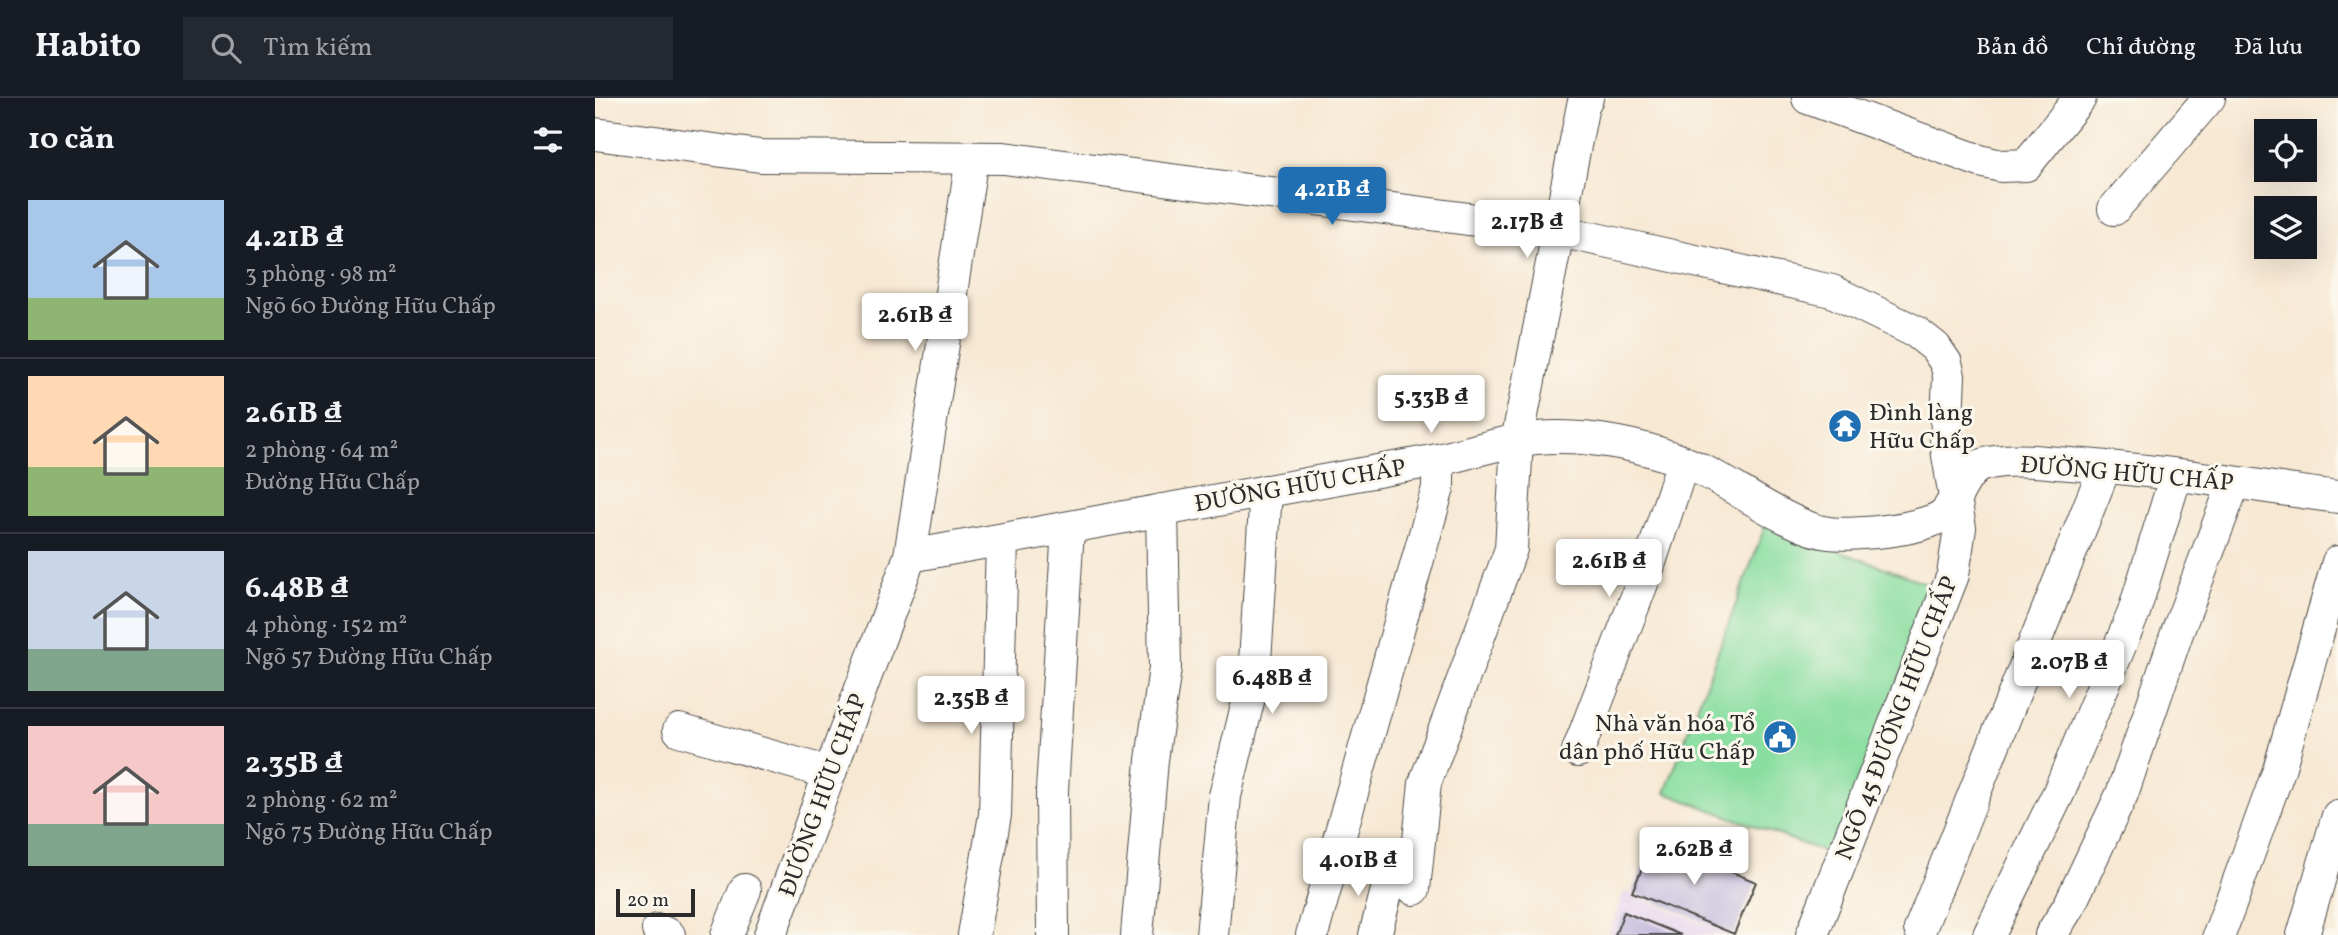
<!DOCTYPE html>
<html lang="vi">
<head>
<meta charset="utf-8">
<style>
  body { margin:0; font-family:Vollkorn,serif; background:#242831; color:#f1f3f6; height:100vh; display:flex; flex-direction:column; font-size:26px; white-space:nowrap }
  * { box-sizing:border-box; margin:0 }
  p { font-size:23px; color:#9ea1a6 }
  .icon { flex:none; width:38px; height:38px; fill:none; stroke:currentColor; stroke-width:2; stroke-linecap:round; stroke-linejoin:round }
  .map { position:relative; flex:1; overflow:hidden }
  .details { display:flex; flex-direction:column; background:#171b24; width:595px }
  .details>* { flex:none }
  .buttons { position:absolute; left:1659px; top:21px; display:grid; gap:14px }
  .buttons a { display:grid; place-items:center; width:63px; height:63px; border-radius:0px; background:#171b24; box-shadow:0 7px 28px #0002; font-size:35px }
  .scale { position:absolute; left:21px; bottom:18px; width:79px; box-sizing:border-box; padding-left:7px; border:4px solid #2b2b2b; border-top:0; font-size:19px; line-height:24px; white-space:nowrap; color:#2b2b2b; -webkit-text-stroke:5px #fbf7ec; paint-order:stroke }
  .price { position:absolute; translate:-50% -60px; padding:0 16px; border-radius:7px; background:#fff; color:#222; font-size:23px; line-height:46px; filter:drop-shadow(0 2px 4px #0008) }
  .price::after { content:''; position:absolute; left:50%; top:42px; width:21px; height:16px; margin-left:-10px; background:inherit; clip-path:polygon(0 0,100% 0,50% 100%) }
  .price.active { background:#1f6fb2; color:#fff }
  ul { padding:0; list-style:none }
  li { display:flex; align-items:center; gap:21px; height:175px; padding:0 28px }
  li+li { border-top:2px solid #363941 }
  li span { display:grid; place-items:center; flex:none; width:196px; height:140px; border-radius:0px; color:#555 }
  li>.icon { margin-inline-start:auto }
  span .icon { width:84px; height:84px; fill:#fffc; stroke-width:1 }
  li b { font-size:30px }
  h2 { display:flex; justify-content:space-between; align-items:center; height:84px; padding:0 28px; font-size:30px }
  header { display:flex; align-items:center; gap:42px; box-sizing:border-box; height:98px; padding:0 35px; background:#171b24; border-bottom:2px solid #363941 }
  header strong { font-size:33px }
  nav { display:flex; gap:38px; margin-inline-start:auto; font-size:24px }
  .search { width:490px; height:63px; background:#242831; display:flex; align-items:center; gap:18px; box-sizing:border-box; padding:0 24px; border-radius:0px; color:#9ea1a6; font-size:26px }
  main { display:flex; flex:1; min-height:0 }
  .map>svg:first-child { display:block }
  .built { fill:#e5d3f1 }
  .green { fill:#8adea1; stroke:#5a8466; stroke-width:2 }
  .building { fill:#aea5d8 }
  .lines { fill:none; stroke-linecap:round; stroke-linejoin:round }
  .minor-casing { stroke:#4a4744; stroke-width:34 }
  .minor { stroke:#fff; stroke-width:32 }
  .labels { text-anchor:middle; stroke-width:6; stroke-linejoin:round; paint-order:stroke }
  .poi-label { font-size:24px; fill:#2b2b2b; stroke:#fbf7ec; text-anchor:start }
  .street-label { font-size:24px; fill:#2b2b2b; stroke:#fbf7ec }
</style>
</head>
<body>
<header>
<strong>Habito</strong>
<div class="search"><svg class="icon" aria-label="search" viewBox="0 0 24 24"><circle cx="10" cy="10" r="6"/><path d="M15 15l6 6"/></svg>Tìm kiếm</div>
<nav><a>Bản đồ</a><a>Chỉ đường</a><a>Đã lưu</a></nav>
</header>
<main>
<section class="details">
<h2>10 căn<svg class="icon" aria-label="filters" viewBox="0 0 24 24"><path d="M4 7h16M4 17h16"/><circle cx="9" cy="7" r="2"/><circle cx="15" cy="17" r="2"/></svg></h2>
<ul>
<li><span style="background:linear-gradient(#a9c7e8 70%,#8fb573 0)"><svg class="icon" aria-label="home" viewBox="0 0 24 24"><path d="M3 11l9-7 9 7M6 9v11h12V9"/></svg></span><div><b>4.21B ₫</b><p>3 phòng · 98 m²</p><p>Ngõ 60 Đường Hữu Chấp</p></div></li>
<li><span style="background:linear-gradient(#ffd9b3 65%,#8fb573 0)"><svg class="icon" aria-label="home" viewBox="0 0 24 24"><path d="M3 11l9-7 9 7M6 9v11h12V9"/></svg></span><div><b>2.61B ₫</b><p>2 phòng · 64 m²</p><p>Đường Hữu Chấp</p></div></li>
<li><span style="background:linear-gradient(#c9d6e8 70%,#7fa58c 0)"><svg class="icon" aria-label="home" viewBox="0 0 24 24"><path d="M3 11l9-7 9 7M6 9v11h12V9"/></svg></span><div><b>6.48B ₫</b><p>4 phòng · 152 m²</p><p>Ngõ 57 Đường Hữu Chấp</p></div></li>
<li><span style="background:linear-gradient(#f6c9c9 70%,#7fa58c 0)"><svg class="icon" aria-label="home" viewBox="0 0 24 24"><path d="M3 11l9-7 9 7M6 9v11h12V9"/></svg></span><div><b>2.35B ₫</b><p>2 phòng · 62 m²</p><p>Ngõ 75 Đường Hữu Chấp</p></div></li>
</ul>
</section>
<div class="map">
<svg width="1743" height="837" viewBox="0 0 1743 837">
  <rect width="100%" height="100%" fill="#fbf7ec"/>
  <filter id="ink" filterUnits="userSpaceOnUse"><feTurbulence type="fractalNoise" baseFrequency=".0143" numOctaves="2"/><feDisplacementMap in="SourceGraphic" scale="14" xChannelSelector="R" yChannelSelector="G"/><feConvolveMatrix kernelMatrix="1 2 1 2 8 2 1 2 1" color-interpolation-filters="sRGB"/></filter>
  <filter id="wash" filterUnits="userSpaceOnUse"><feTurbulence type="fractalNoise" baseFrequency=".00686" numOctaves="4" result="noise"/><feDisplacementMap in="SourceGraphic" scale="28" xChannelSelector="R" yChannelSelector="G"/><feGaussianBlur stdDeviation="1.57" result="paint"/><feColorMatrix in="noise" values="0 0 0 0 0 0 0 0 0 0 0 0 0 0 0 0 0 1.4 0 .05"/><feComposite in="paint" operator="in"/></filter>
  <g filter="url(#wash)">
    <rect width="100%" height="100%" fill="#f7e8d3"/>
    <!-- built -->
    <polygon class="built" points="1029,793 1137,837 1013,837"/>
    <!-- green -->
    <polygon class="green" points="1171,426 1339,488 1238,757 1070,695"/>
    <g id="blocks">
      <!-- building -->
      <g class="building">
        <polygon points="1059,742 1161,784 1139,836 1037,794"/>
        <polygon points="1029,814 1086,837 1020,837"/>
      </g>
    </g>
  </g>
  <g filter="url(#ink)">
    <use href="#blocks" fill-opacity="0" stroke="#4a4744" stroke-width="2"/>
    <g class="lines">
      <!-- minor casing -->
      <g class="minor-casing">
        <g id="minor">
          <polyline points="1213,0 1385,63 1406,68 1431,67 1485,0"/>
          <polyline points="0,36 165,58 409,60 964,133 1237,193 1321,234 1340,249 1351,265 1354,278 1351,345 1365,430 1358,477 1217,837"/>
          <polyline points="1519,111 1614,0"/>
          <polyline points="315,458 377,60"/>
          <polyline points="84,632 235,675"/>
          <polyline points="983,653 1054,467 1088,364"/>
          <polyline points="819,791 830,685 916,451 922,343 988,7 992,0"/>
          <polyline points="1325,831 1510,369"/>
          <polyline points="63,832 74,837"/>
          <polyline points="132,837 150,792"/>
          <path d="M175 837 315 458 843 362C869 356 894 348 920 343 983 331 1065 348 1120 379 1149 395 1203 432 1234 435 1257 438 1336 432 1351 414 1364 399 1369 371 1390 366 1416 359 1448 364 1475 366 1565 372 1654 387 1743 399"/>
          <polyline points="379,837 400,717 407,442"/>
          <polyline points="458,837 457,693 473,430"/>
          <polyline points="542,837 557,662 570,570 567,412"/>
          <polyline points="617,837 630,698 659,579 671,393"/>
          <polyline points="717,837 843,390 843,362"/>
          <polyline points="780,837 796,777"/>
          <polyline points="1394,837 1464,694 1539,514 1581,377"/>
          <polyline points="1456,837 1475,806 1527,696 1582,535 1639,385"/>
          <polyline points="1624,837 1684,672 1743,464"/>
          <polyline points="1708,837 1743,718"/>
        </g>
      </g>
      <!-- minor -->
      <use href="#minor" class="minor"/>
    </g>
  </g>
  <!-- icons -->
  <defs>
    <g id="temple-disc" transform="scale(1.75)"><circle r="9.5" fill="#1f6fb2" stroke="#fbf7ec"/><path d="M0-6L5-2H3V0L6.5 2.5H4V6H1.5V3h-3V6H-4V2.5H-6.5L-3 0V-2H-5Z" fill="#fff"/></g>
    <g id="civic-disc" transform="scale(1.75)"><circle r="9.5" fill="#1f6fb2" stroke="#fbf7ec"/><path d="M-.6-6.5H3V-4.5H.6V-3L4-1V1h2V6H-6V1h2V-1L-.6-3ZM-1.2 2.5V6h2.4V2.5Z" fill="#fff"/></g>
  </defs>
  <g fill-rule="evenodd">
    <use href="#temple-disc" x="1250" y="328"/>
    <use href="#civic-disc" x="1185" y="639"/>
  </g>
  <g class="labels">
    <!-- poi labels -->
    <g class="poi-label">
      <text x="1274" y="322">Đình làng<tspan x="1274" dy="28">Hữu Chấp</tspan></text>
      <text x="1160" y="633" text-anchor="end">Nhà văn hóa Tổ<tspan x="1160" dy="28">dân phố Hữu Chấp</tspan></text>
    </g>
    <!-- street labels -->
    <g class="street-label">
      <text transform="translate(1532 375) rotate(5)" y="8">ĐƯỜNG HỮU CHẤP</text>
      <text transform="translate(705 387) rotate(-10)" y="8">ĐƯỜNG HỮU CHẤP</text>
      <text transform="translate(1301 620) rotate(-69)" y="8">NGÕ 45 ĐƯỜNG HỮU CHẤP</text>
      <text transform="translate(227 697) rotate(-70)" y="8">ĐƯỜNG HỮU CHẤP</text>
    </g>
  </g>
</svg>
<div class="buttons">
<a><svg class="icon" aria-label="locate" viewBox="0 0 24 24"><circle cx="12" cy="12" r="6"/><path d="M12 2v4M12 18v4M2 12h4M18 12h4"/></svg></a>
<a><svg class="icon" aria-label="layers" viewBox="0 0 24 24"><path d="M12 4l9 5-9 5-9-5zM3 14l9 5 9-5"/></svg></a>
</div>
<div class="scale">20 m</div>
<b class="price active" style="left:737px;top:129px">4.21B ₫</b>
<b class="price" style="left:932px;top:162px">2.17B ₫</b>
<b class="price" style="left:320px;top:255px">2.61B ₫</b>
<b class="price" style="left:836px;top:337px">5.33B ₫</b>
<b class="price" style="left:1014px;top:501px">2.61B ₫</b>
<b class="price" style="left:1474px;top:602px">2.07B ₫</b>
<b class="price" style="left:677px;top:618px">6.48B ₫</b>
<b class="price" style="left:376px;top:638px">2.35B ₫</b>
<b class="price" style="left:1099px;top:789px">2.62B ₫</b>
<b class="price" style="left:763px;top:800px">4.01B ₫</b>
</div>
</main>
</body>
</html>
